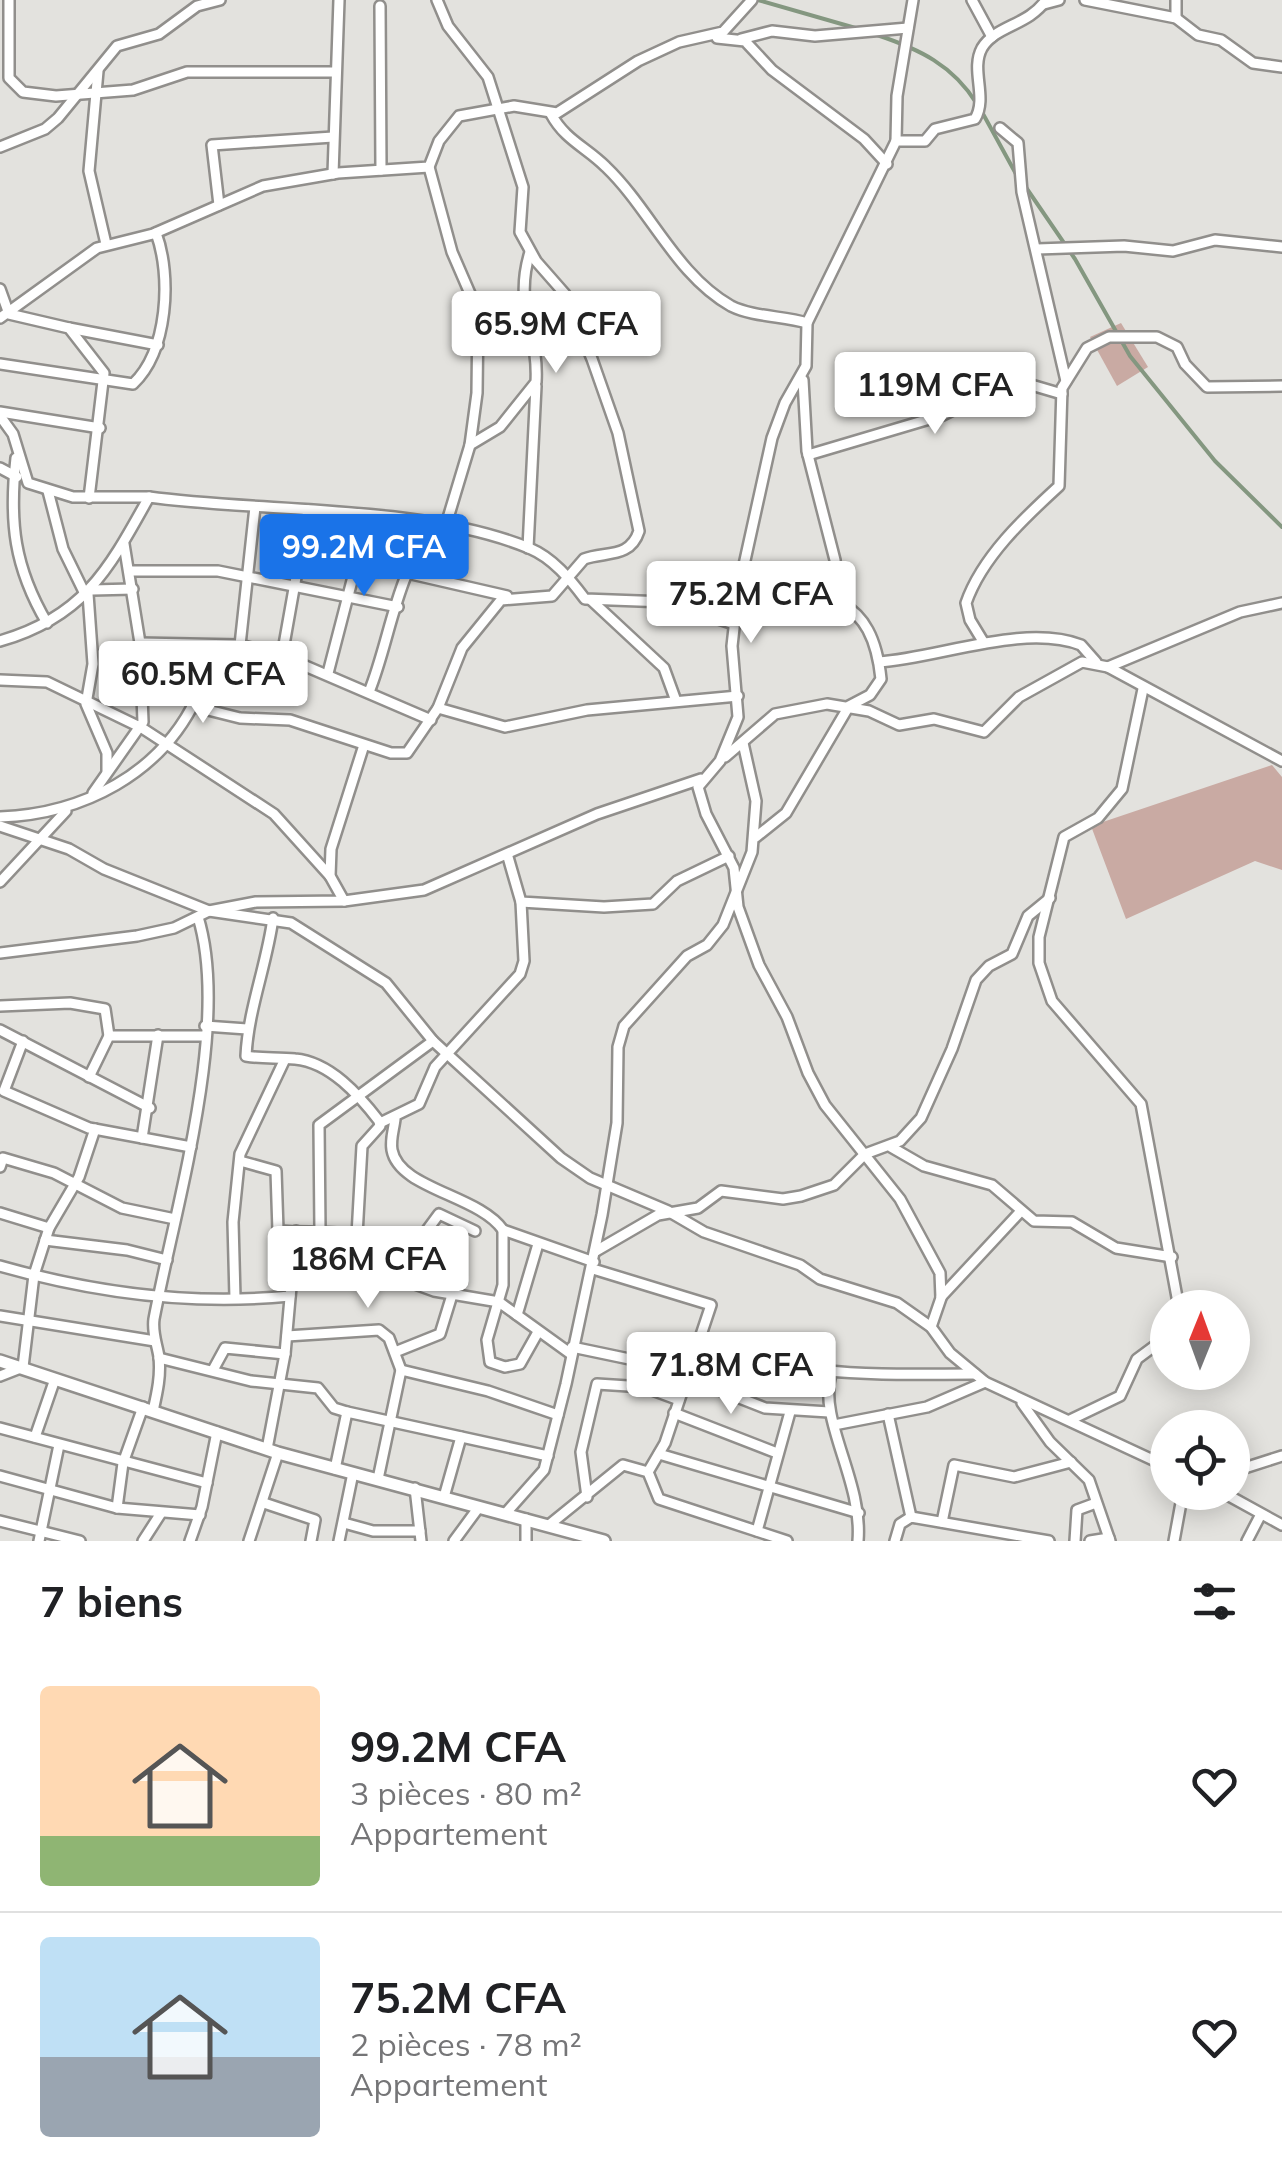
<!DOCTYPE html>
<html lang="fr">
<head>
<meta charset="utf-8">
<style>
  body { margin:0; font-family:Mulish,sans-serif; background:#f2f2f2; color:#202124; height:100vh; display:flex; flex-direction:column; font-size:38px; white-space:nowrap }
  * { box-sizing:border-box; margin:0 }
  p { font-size:32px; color:#757577 }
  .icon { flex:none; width:55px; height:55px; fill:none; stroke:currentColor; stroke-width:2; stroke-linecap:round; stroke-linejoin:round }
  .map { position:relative; height:1541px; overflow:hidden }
  .details { display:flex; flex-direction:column; background:#fff; flex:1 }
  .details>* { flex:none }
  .needle { width:65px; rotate:1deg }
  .tools { position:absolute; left:1150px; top:1290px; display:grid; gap:20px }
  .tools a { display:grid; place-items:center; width:100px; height:100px; border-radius:50%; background:#fff; box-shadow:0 5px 25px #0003; font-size:50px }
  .price { position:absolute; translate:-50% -85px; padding:0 22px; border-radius:10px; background:#fff; color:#222; font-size:32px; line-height:65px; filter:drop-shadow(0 2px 5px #0008) }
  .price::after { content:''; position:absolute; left:50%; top:60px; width:30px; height:22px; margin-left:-15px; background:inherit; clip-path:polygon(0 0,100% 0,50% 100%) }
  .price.active { background:#1a73e8; color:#fff }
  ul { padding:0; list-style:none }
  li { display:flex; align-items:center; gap:30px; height:250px; padding:0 40px }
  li+li { border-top:2px solid #e0e0e0 }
  li span { display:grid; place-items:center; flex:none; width:280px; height:200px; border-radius:10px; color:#555 }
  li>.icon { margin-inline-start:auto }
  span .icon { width:120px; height:120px; fill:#fffc; stroke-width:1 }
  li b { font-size:42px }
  h2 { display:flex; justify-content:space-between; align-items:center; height:120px; padding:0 40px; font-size:42px }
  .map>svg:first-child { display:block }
  .green { fill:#c9aaa3 }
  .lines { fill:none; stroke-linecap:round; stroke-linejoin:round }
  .stream { stroke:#849780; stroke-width:4 }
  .minor-casing { stroke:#918f8c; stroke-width:14 }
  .tertiary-casing { stroke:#918f8c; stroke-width:16 }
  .minor { stroke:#fff; stroke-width:9 }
  .tertiary { stroke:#fff; stroke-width:11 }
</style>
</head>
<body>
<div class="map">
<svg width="1282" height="1541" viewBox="0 0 1282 1541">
  <rect width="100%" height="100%" fill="#e3e2de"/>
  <!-- green -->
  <g class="green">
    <polygon points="1121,323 1148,367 1117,386 1090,337"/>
    <polygon points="1272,765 1282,777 1282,870 1255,861 1126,919 1091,826"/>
  </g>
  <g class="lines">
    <!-- stream -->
    <g class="stream">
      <polyline points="758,0 859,29"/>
      <path d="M877 35C919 49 953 65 977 104"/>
      <polyline points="982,112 1016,174"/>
      <polyline points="1025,186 1075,259 1130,356 1215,461 1282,527"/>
    </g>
    <!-- minor casing -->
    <g class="minor-casing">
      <g id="minor">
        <polyline points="9,0 9,78 23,92 56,96 133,90 187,72 334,72"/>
        <path d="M437 0 448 26 488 77 523 187 520 232 536 261 565 294 592 359 618 433 639 531C630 559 605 551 584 559L552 596 501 600 462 648 438 708"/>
        <polyline points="972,0 992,37"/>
        <polyline points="1085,0 1176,18 1198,35 1221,40 1253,63 1282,67"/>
        <polyline points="1044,4 1059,0"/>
        <polyline points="380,6 381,170"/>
        <polyline points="1176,18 1176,0"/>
        <polyline points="717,38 745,41 772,70 864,139 887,164"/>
        <polyline points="741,39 772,31 815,36 908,28"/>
        <polyline points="98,71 89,171 106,244"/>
        <path d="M551 114C565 140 586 147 606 167 650 209 676 275 731 306 753 317 784 316 807 323"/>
        <polyline points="1000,128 1018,143 1022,192 1066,381"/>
        <polyline points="896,141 897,96 913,0"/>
        <polyline points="0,147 45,129 58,118 117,46 159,34 197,6 220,0"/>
        <polyline points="429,167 452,252 478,312 477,393 470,445 445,528"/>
        <polyline points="333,174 339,0"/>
        <polyline points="219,205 212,145 333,137"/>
        <polyline points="1037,249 1124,246 1173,251 1215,240 1282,247"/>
        <polyline points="0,289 9,314 69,328 104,373 89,498"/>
        <polyline points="0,318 97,248 153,234 263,186 338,173 429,167 439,141 459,116 514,106 557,113 638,61 679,42 723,32 752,0"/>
        <polyline points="69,328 158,345"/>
        <path d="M0 364 133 384C168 351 172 276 156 233"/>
        <polyline points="803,380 807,451 835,560 838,598"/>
        <polyline points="0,412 100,428"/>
        <polyline points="0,416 13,434 28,483 73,497 149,497"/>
        <path d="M470 445 500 427 536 382C539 330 513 308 530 252"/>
        <polyline points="808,455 943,415 998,388 1028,384 1062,394"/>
        <path d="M16 458C9 522 14 567 47 623"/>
        <polyline points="0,468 17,477"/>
        <polyline points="48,491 63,549 86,596"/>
        <polyline points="528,548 536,386"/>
        <polyline points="129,571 218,571 398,607"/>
        <polyline points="407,573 507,596"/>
        <polyline points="92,590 133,589"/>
        <path d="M738 592C814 595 871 583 881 679L870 695 849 706 786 813 756 837"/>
        <polyline points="88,594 93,664 86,704 107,753 107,771"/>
        <polyline points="591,600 664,668 676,701"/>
        <path d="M0 641C84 617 109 569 149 497 266 513 421 504 529 548 553 558 570 579 585 599L666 602 734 624"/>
        <polyline points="140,643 240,645 282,656 308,510"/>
        <path d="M984 643 970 620 966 603C982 557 1024 518 1059 486L1062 388 1087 348 1109 337H1157L1177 347 1185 364 1207 387 1282 386"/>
        <polyline points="282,656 431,720"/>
        <path d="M879 662C939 658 1024 623 1081 645L1096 662"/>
        <polyline points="1108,667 1240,612 1282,603"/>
        <polyline points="328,673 369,515"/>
        <polyline points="0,680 47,682 142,728 274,814 330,876"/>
        <polyline points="1143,689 1122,789 1098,818 1064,837 1039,937 1039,963 1052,1001 1141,1104 1179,1308"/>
        <path d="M369 692C391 638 396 568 437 526"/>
        <polyline points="192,706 240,718 290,720 391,753 407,753 438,708 505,727 587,710 738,696"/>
        <polyline points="725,757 775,714 827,704 869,711 899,725 934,719 984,732 1019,697 1082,662 1108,667 1282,761"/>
        <polyline points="93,793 143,722 140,643 124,544"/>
        <path d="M0 817C83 814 161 774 197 697L223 690 240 645 255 507"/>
        <polyline points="0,826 69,849 104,869 209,911 291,923 386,983 433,1041 561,1158 590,1178 668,1211 704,1232 800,1265 820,1279 897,1303 931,1327 950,1353 985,1382 1168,1467"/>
        <polyline points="508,857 521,902 604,907 653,904 677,881 729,856"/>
        <polyline points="0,882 66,811"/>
        <polyline points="344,901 330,876 331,849 364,745"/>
        <path d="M273 918C267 964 248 1010 246 1056 262 1059 279 1057 295 1059 330 1062 359 1095 379 1121L380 1126 362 1146 357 1235"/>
        <polyline points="0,953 137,936 174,928 209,911 256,902 344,901 424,890 597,814 701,779"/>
        <polyline points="0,1006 70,1003 105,1009 109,1036"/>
        <polyline points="205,1026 247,1029"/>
        <polyline points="0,1030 150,1108"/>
        <polyline points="23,1041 4,1091 89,1128 191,1147"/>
        <polyline points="89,1077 109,1036 204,1036"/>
        <path d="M395 1119C394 1129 390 1139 392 1150 399 1189 479 1195 503 1230"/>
        <polyline points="380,1123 419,1104 435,1067 520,974 524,961 521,902"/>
        <polyline points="142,1138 158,1035"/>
        <polyline points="891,1147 924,1166 992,1185 1034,1221 1072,1222 1116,1248 1172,1257"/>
        <path d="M240 1161 276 1171 278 1231C339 1235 363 1222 401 1277"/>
        <polyline points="0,1167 3,1158 54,1173 122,1208 175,1219"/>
        <polyline points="0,1213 49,1228"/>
        <polyline points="320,1232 319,1125 433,1041"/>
        <polyline points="361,1236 425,1233 439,1214 475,1231"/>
        <polyline points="45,1240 127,1250 167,1260"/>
        <polyline points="596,1251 658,1215 698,1208 721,1191 783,1199 801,1196 834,1185 865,1154 900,1141 921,1118 952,1049 976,980 989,966 1012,954 1028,916 1050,898"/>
        <path d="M0 1266C95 1293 191 1306 290 1296"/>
        <polyline points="593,1269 711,1305 665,1443 648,1472"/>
        <polyline points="291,1282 359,1284 390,1275 434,1291 499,1302 571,1354"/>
        <polyline points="941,1297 1021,1211"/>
        <polyline points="235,1298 233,1222 240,1154 285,1059"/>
        <polyline points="517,1315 538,1244"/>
        <polyline points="0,1316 155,1341"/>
        <path d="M931 1327 941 1298 940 1273 900 1199 825 1105 808 1073 787 1017 759 965 738 907 734 868 706 814 698 787 720 761 738 717 732 646 738 592 772 438 785 403 806 366 807 323 896 141H925L935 129 975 119C988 97 970 70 982 48 996 25 1028 26 1046 0"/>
        <polyline points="538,1332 520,1364 505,1367 490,1362 487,1340 503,1285 503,1230 594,1262"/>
        <polyline points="287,1336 379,1330 389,1338 401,1370"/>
        <path d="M702 1337C789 1380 881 1374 975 1374"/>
        <polyline points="572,1347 682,1370 686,1377 765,1408 829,1412"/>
        <polyline points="395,1352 440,1334 452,1295"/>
        <polyline points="159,1358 251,1381 318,1388 334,1408 347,1412"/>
        <polyline points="213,1370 225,1348 285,1354"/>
        <path d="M831 1374C818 1421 863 1480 858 1541"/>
        <polyline points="0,1376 23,1367 34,1275 49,1228 79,1177 95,1129"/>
        <polyline points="1022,1403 1050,1442 1089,1480 1110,1541"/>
        <path d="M153 1411C157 1393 161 1376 159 1357 157 1344 152 1333 154 1319 175 1208 231 1025 198 917"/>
        <polyline points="674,1413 777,1453"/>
        <polyline points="888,1414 911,1517"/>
        <polyline points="1070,1420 1120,1396 1137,1359 1168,1336"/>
        <polyline points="834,1425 927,1407 985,1382"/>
        <polyline points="0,1428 207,1483"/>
        <polyline points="35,1437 55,1379"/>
        <polyline points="267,1449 285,1354 296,1231"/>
        <polyline points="659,1454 859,1513"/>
        <polyline points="335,1469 347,1412 548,1456"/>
        <polyline points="1232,1472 1282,1456"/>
        <polyline points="0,1476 117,1508 200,1515"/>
        <polyline points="378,1479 401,1370 488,1391 558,1415"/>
        <polyline points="415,1488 421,1541"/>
        <polyline points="1222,1492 1282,1525"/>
        <polyline points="444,1497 461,1437"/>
        <polyline points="587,1497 581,1452 597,1384 644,1387 679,1400"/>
        <polyline points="264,1503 315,1520 311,1541"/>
        <polyline points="117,1508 123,1463 143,1407"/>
        <polyline points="505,1514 544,1470 566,1384 602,1215 617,1123 618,1047 624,1026 687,956 707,945 723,925 752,852 756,801 743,743"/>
        <polyline points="526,1519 526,1541"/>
        <polyline points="0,1521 80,1541"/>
        <polyline points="942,1522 954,1465 1014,1477 1071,1462"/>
        <polyline points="344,1523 373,1531 420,1531"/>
        <polyline points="549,1525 623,1465 648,1472 659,1499 787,1541"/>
        <polyline points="757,1531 790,1412"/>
        <polyline points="39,1541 59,1445"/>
        <polyline points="143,1541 161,1513"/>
        <polyline points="190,1541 202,1507 217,1432"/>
        <polyline points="249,1541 278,1453"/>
        <polyline points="339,1541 353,1473"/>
        <polyline points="454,1541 479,1507"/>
        <polyline points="895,1541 900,1524 911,1517 1049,1541"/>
        <polyline points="1075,1541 1077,1510 1096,1503"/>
        <polyline points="1090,1541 1109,1538"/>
        <polyline points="1174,1541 1183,1492"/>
        <polyline points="1247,1541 1260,1516"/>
      </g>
    </g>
    <!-- tertiary casing -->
    <g class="tertiary-casing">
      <polyline id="tertiary" points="0,1361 278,1453 604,1541"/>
    </g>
    <!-- minor -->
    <use href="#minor" class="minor"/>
    <!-- tertiary -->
    <use href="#tertiary" class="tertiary"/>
  </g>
</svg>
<div class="tools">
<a><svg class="needle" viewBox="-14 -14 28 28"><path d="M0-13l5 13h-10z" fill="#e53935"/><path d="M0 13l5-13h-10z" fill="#757577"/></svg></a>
<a><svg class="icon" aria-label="locate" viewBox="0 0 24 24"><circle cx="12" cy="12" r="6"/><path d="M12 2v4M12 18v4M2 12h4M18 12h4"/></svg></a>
</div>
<b class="price" style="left:556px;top:376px">65.9M CFA</b>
<b class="price" style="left:935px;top:437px">119M CFA</b>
<b class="price active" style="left:364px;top:599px">99.2M CFA</b>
<b class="price" style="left:751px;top:646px">75.2M CFA</b>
<b class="price" style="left:203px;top:726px">60.5M CFA</b>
<b class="price" style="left:368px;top:1311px">186M CFA</b>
<b class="price" style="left:731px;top:1417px">71.8M CFA</b>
</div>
<section class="details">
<h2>7 biens<svg class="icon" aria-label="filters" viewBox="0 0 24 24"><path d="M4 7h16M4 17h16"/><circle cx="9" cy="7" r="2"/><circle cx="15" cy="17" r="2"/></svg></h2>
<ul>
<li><span style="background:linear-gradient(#ffd9b3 75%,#8fb573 0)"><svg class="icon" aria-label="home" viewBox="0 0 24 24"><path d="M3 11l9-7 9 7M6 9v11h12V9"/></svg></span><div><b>99.2M CFA</b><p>3 pièces · 80 m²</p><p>Appartement</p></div><svg class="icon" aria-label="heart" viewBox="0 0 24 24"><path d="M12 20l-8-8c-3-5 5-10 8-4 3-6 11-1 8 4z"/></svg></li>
<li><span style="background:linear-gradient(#bfe0f5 60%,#9aa5b1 0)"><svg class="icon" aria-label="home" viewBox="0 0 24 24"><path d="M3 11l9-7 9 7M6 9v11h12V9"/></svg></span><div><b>75.2M CFA</b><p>2 pièces · 78 m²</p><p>Appartement</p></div><svg class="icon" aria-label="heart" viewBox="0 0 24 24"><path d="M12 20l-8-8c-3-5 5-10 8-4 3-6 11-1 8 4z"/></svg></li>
</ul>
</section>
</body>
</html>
